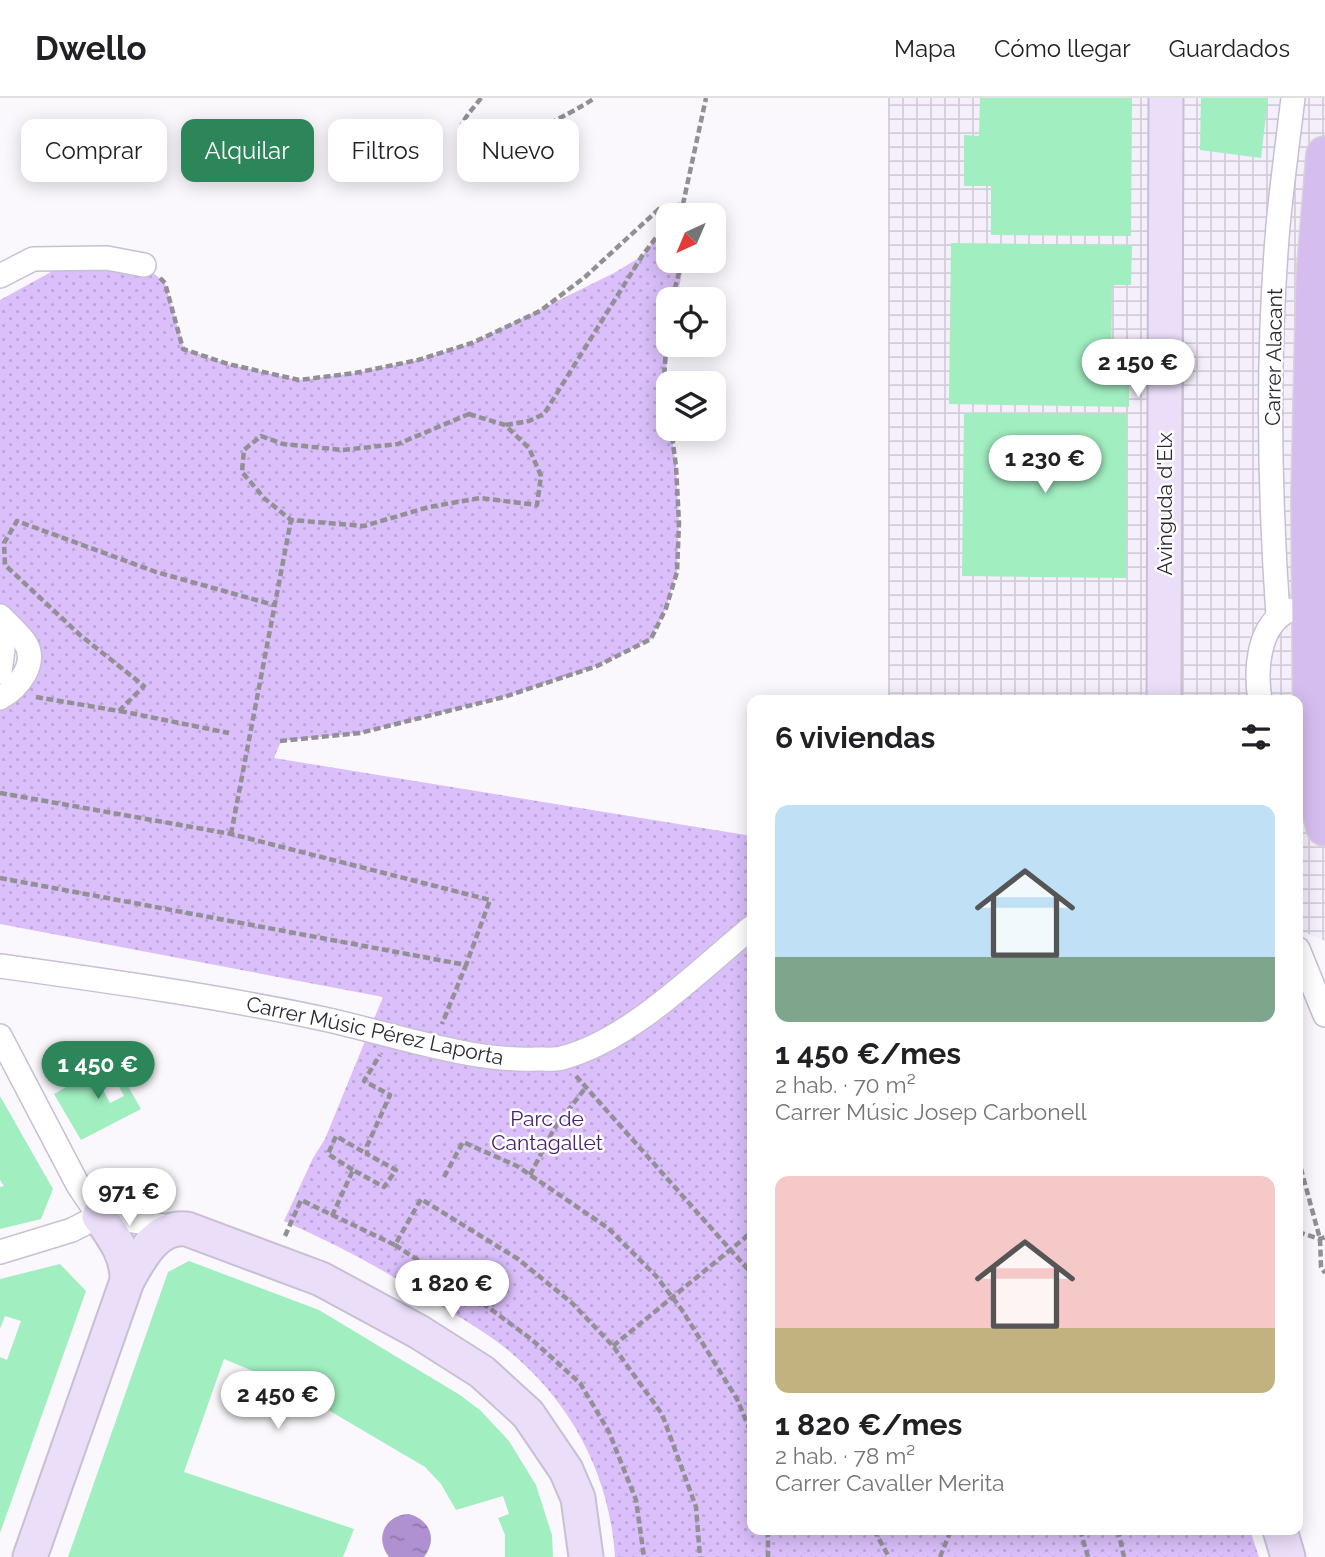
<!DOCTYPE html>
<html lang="es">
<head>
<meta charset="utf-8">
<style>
  body { margin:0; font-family:Raleway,sans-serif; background:#f6f6f6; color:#202124; height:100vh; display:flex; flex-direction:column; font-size:26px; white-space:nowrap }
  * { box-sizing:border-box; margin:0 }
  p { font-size:23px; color:#757577 }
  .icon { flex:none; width:38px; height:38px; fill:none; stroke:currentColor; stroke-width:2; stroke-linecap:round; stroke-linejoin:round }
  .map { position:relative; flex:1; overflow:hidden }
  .side { position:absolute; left:747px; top:597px; width:556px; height:840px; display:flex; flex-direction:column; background:#fff; border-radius:14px; box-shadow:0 4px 18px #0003 }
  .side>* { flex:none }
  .hud { position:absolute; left:21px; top:21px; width:621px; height:63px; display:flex; gap:14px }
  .needle { width:46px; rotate:224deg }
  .buttons { position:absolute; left:656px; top:105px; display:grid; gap:14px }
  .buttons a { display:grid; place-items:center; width:70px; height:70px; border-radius:14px; background:#fff; box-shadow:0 4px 18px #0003; font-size:35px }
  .price { position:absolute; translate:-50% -60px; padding:0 16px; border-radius:24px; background:#fff; color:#222; font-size:23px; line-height:46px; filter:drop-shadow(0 2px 4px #0008) }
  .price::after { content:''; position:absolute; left:50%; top:42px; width:21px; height:16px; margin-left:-10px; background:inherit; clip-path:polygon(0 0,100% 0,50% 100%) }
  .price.on { background:#2d855a; color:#fff }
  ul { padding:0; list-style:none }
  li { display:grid; align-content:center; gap:14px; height:371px; padding:0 28px }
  li span { display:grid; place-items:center; height:217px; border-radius:14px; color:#555 }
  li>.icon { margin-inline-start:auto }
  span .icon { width:126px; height:126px; fill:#fffc; stroke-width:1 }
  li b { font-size:30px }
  h2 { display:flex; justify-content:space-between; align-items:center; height:84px; padding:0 28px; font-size:30px }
  .pill { padding:0 24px; border-radius:14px; background:#fff; box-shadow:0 4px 18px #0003; font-size:24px; line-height:63px }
  .pill.on { background:#2d855a; color:#fff }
  header { display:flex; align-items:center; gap:42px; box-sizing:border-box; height:98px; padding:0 35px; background:#fff; border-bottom:2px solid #e0e0e0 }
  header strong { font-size:33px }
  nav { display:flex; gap:38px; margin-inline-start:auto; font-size:24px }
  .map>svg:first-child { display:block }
  .industrial { fill:url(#industrial-grid) }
  .grass { fill:url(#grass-dots) }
  .water { fill:url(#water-ripples) }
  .building { fill:#a1eec1; fill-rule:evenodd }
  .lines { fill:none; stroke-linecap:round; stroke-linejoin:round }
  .street-casing { stroke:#c8bfd5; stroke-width:26 }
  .secondary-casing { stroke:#c8bfd5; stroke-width:37 }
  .primary-casing { stroke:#d5d4d6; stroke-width:40 }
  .path { stroke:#928f95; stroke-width:4.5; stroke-dasharray:7 3.5; stroke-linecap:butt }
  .street { stroke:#fff; stroke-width:23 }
  .secondary { stroke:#eadef8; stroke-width:33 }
  .primary { stroke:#d6bdf0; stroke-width:37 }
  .labels { text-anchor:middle; stroke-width:5; stroke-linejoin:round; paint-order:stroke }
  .street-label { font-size:21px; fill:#2e2a32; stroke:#fff }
  .park-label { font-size:21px; fill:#49206d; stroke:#fff }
</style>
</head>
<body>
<header>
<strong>Dwello</strong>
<nav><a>Mapa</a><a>Cómo llegar</a><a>Guardados</a></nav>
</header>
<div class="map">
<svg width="1325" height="1459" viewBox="0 0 1325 1459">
  <defs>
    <pattern id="industrial-grid" width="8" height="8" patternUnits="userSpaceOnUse" patternTransform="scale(1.75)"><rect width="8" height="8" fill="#f4effb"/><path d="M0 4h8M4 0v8" fill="none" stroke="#d2cdd8"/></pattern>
    <pattern id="grass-dots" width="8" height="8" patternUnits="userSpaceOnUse" patternTransform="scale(1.75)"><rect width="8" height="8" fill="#dabffa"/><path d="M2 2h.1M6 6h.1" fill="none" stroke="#bba4d7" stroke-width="1.8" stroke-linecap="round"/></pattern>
    <pattern id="water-ripples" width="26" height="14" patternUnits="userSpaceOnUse" patternTransform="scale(1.75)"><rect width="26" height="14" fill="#af91d1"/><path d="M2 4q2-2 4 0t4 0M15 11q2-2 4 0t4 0" fill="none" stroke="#8f77aa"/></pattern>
  </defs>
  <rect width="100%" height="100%" fill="#faf8fc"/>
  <!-- industrial -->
  <polygon class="industrial" points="888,0 1325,0 1325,843 1299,832 1298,602 888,602"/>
  <!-- grass -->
  <path class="grass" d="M668 124V163H684L677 201H668L670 247 664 282 668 331H671L676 368 679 425 677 474 666 510 651 541 597 568 504 599 360 635 281 643 274 660 752 738V1035L749 1054 752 1057V1432H1250L1259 1459H615C610 1378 572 1305 509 1253 488 1235 462 1221 438 1206 388 1174 338 1147 284 1123L313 1060 325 1041 383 899 0 826V593C22 568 25 556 0 531V202L60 169 144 167 165 185 184 251 228 266 299 282 355 275 418 262 472 245 614 175 642 158Z"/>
  <!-- water -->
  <path class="water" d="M409 1416C430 1422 438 1441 424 1459H389C374 1440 385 1417 409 1416Z"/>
  <!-- building -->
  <g class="building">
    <polygon points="980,0 1132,0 1131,138 991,137 991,88 964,88 964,37 979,38"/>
    <polygon points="1201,0 1268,0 1261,60 1200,52"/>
    <polygon points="951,145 1132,147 1131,187 1112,187 1111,286 1129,286 1129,309 949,306"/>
    <polygon points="964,315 1127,316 1126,480 962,478"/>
    <path d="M113 962 141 1011 81 1042 54 996ZM116 983 124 998 110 1005 102 990Z"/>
    <polygon points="0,998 53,1091 41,1121 0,1131 0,1089 4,1088 0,1082"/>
    <polygon points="189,1163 319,1212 460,1297 481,1313 509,1343 536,1387 552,1437 553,1459 505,1459 505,1437 498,1420 509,1416 503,1398 456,1412 441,1386 425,1369 284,1286 224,1261 184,1374 354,1431 343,1459 68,1459 168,1174"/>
    <polygon points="60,1166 86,1193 0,1435 0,1259 7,1262 21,1223 5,1218 0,1231 0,1181"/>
  </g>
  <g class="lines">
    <!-- street casing -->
    <g class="street-casing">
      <g id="street">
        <polyline points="0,178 33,161 107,160 144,167"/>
        <path d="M0 518C8 526 17 534 24 543 40 564 18 590 0 600"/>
        <path d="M1278 518C1269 388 1267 257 1278 128 1282 85 1288 42 1293 0"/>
        <polyline points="0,543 3,552 0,574"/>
        <path d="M1260 602C1255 571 1258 527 1289 512"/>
        <polyline points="1298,851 1325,917"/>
        <path d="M0 868C108 883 217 898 324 921 389 935 470 964 536 961 544 961 554 962 562 960 631 942 698 873 752 829"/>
        <polyline points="0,938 78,1087 99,1118"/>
        <polyline points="99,1118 178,1130"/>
        <polyline points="0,1154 72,1132 99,1118"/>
      </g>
    </g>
    <!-- secondary casing -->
    <g class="secondary-casing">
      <g id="secondary">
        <polyline points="1164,602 1166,0"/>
        <path d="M127 1183C140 1160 156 1127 187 1131L321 1181 419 1234 482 1274 528 1316 566 1372 578 1400 586 1459"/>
        <polyline points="1280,1432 1288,1459"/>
        <path d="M30 1459 127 1183C128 1157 113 1138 99 1118"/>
      </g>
    </g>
    <!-- primary casing -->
    <g class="primary-casing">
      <polyline id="primary" points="1325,57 1315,180 1310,399 1312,665 1318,702 1325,729"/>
    </g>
    <!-- path -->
    <g class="path">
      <path d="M481 0C468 18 451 29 467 52 496 55 569 17 595 0"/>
      <polyline points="674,117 683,107"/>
      <polyline points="685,117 683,106 706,0"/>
      <polyline points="160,180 165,185 183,251 228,266 299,282 355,275 418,262 472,245 540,213 585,179 659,111 683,106"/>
      <polyline points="672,201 682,163"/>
      <polyline points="668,217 664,282 668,314"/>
      <polygon points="469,316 505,327 529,350 541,378 537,407 480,400 429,409 364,428 291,422 264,400 242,374 244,352 261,338 283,346 343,352 398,346"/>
      <polyline points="506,327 529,323 544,316 642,158 668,124"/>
      <polyline points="36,599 119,613 144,588 80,537 5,467 4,445 17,423 156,474 274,507"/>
      <polyline points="120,613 229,635"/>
      <polyline points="280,643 360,635 504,599 597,568 651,541 666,510 677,474 679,425 676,368 671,331"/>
      <polyline points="0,695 231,736 490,802 466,867"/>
      <polyline points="231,736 291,422"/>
      <polyline points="0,780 466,867 442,926"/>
      <polyline points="576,978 752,1176"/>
      <polyline points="1298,1060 1320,1141 1321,1169 1325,1175"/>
      <polyline points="353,1072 328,1056 336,1038 367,1056"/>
      <polyline points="530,1077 554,1031 586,989"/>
      <polyline points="444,1079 463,1044 517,1068 608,1130 656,1178 682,1212 737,1301 752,1337"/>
      <polyline points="332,1118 353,1072 384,1089 396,1072 367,1056 367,1048 390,997 364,983 380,957"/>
      <polyline points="1298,1134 1320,1141 1325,1139"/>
      <polyline points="285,1138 301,1102 395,1147 421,1101 518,1161 572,1205 613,1248 662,1316 696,1409 700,1459"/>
      <polyline points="395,1147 473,1198 531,1241 580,1285 609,1334 636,1402 644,1459"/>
      <polyline points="613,1248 752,1134"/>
      <polyline points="768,1432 768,1459"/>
      <polyline points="874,1432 889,1459"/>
      <polyline points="1080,1432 1088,1459"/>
      <polyline points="1118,1432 1124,1459"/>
      <polyline points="940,1459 951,1432"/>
    </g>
    <!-- street -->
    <use href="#street" class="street"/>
    <!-- secondary -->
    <use href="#secondary" class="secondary"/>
    <!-- primary -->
    <use href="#primary" class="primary"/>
  </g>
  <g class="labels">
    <!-- street labels -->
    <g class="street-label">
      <text transform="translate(1274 259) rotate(-89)" y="7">Carrer Alacant</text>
      <text transform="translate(1165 406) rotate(-90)" y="7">Avinguda d'Elx</text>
      <text transform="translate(375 933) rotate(12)" y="7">Carrer Músic Pérez Laporta</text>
    </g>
    <!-- park labels -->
    <g class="park-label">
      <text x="547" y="1028">Parc de<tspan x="547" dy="24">Cantagallet</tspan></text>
    </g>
  </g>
</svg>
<div class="buttons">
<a><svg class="needle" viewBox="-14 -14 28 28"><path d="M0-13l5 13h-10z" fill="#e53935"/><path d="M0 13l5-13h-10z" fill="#757577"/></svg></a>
<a><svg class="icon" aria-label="locate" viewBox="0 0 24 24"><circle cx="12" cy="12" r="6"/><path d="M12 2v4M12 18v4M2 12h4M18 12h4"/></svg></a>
<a><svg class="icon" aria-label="layers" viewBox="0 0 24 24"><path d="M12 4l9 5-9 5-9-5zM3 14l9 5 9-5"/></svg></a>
</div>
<b class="price" style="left:1138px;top:301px">2 150 €</b>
<b class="price" style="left:1045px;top:397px">1 230 €</b>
<b class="price on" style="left:98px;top:1003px">1 450 €</b>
<b class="price" style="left:129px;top:1130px">971 €</b>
<b class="price" style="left:452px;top:1222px">1 820 €</b>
<b class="price" style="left:278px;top:1333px">2 450 €</b>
<div class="hud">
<a class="pill">Comprar</a>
<a class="pill on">Alquilar</a>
<a class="pill">Filtros</a>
<a class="pill">Nuevo</a>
</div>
<section class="side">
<h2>6 viviendas<svg class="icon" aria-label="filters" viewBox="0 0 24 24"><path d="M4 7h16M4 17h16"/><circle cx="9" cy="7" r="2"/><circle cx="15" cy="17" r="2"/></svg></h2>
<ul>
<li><span style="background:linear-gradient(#bfe0f5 70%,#7fa58c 0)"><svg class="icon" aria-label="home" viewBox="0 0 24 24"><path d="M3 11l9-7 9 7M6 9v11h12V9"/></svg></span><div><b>1 450 €/mes</b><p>2 hab. · 70 m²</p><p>Carrer Músic Josep Carbonell</p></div></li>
<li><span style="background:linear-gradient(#f6c9c9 70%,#c2b280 0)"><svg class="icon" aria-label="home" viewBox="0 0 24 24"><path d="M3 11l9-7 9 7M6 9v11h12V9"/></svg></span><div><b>1 820 €/mes</b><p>2 hab. · 78 m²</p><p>Carrer Cavaller Merita</p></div></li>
</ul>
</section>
</div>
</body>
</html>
